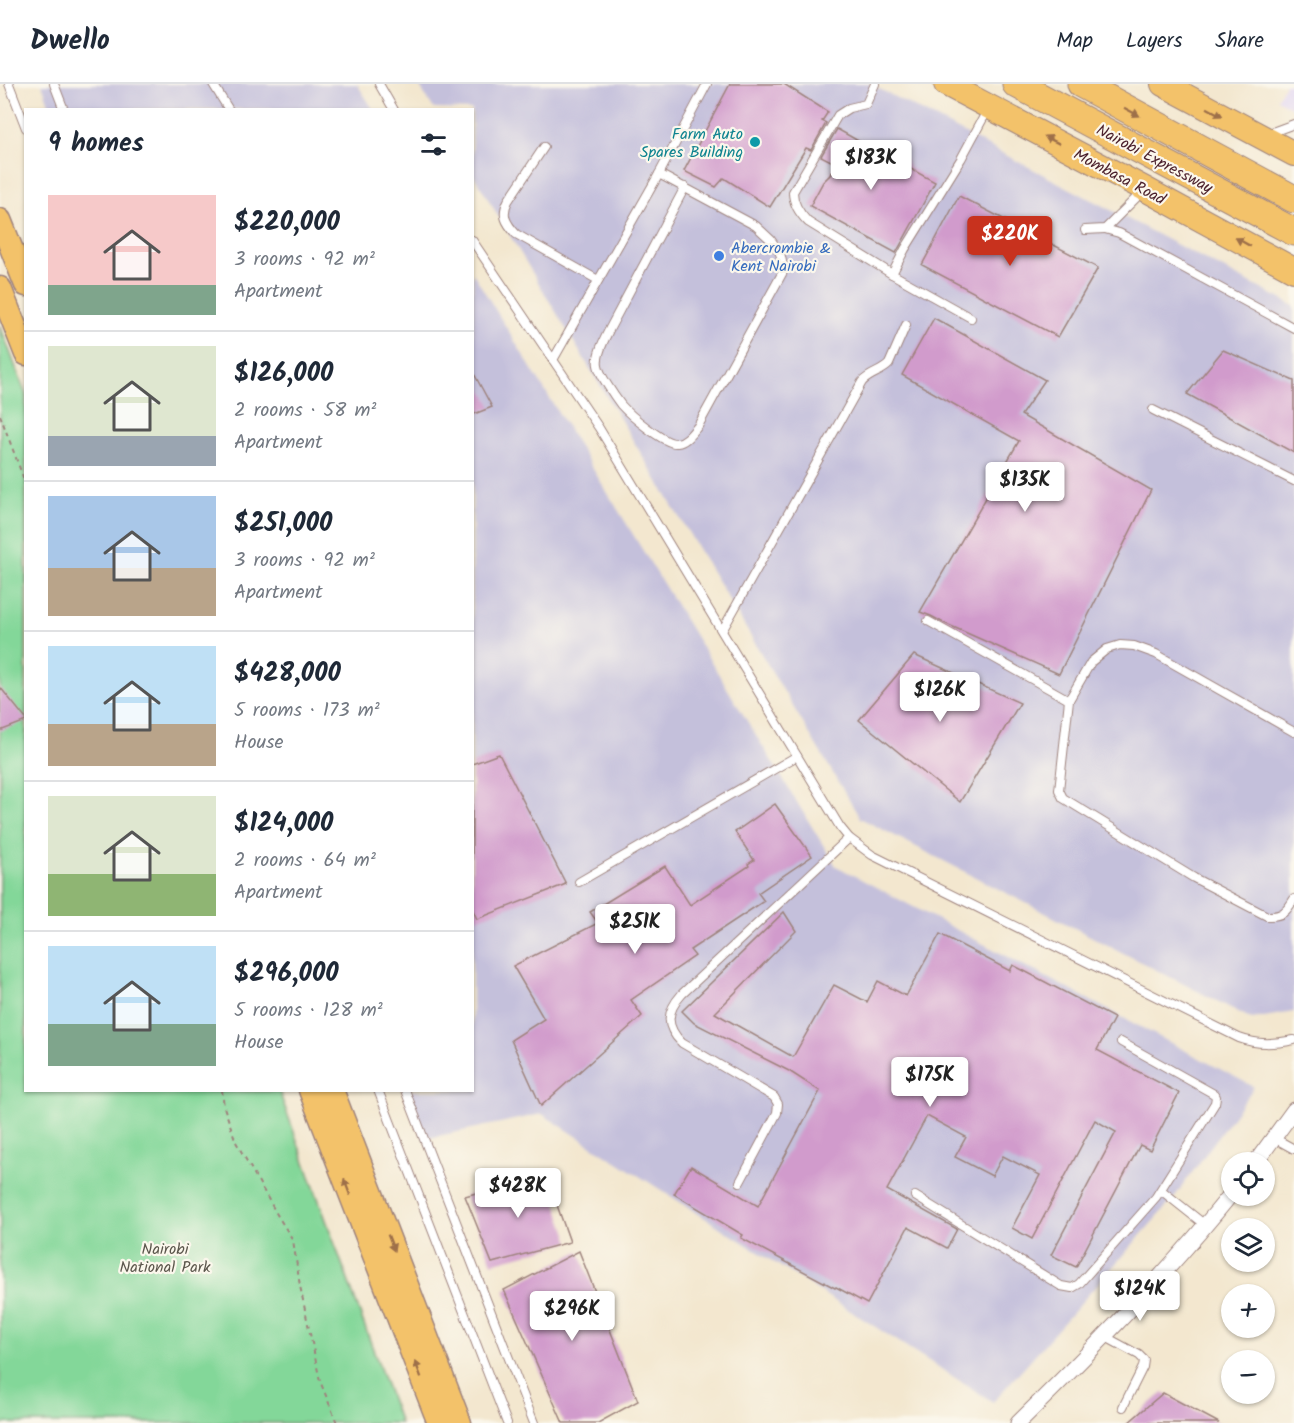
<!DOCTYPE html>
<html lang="en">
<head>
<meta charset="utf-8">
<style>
  body { margin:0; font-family:Kalam,sans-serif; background:#f6f6f7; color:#1f2937; height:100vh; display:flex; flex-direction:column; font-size:22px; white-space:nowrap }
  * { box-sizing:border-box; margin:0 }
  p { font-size:20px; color:#747a83 }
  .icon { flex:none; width:33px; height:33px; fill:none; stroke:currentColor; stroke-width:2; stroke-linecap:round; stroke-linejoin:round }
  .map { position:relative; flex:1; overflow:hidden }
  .details { position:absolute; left:24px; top:24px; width:450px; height:984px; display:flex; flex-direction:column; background:#fff; border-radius:0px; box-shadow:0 2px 4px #0004 }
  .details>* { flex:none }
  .fabs { position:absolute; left:1221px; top:1068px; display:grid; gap:12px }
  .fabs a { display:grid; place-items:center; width:54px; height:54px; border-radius:50%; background:#fff; box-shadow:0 2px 4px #0004; font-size:30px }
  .price { position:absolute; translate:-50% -51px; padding:0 14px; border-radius:6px; background:#fff; color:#222; font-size:20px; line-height:39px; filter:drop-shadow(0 2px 3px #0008) }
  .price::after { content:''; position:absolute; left:50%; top:36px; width:18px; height:14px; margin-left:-9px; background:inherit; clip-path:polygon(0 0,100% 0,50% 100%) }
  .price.active { background:#c8321e; color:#fff }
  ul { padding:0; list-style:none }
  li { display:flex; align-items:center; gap:18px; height:150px; padding:0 24px }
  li+li { border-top:2px solid #e0e1e3 }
  li span { display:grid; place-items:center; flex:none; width:168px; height:120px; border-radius:0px; color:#555 }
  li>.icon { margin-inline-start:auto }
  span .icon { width:72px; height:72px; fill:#fffc; stroke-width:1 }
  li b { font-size:26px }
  h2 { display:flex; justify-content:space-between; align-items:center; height:72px; padding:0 24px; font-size:26px }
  header { display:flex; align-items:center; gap:36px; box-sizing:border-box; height:84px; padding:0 30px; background:#fff; border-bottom:2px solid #e0e1e3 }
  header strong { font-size:28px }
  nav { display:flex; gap:33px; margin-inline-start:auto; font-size:21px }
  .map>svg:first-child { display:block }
  .built { fill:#e0d4f4 }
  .industrial { fill:#c4c0db }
  .green { fill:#83d799; stroke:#667b62; stroke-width:1.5 }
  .building { fill:#d19bcc }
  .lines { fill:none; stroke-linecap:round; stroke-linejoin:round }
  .service-casing { stroke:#9e837d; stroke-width:10 }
  .minor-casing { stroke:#9e837d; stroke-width:17 }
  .primary-casing { stroke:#9e837d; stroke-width:25 }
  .trunk-casing { stroke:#9e837d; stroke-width:26 }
  .motorway-casing { stroke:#9e837d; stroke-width:29 }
  .path { stroke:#9e837d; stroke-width:2; stroke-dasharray:4.5 4.5; stroke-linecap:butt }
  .service { stroke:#fff; stroke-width:8 }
  .minor { stroke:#fff; stroke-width:15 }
  .primary { stroke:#f3c26a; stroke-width:22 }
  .trunk { stroke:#f3c26a; stroke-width:24 }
  .motorway { stroke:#f3c26a; stroke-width:27 }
  .oneway { fill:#9e704a }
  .culture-dot { fill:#0f9aa8; stroke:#fbf7ec; stroke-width:2 }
  .shop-dot { fill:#3f7fe0; stroke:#fbf7ec; stroke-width:2 }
  .labels { text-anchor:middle; stroke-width:4.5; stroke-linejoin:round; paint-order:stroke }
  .culture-label { font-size:16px; fill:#0d838f; stroke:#fbf7ec; text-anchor:end }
  .street-label { font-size:16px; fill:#4a1f2b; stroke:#fbf7ec }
  .shop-label { font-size:16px; fill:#366cbe; stroke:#fbf7ec; text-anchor:start }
  .park-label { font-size:16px; fill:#5b564c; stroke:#fbf7ec }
</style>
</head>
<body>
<header>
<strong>Dwello</strong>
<nav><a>Map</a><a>Layers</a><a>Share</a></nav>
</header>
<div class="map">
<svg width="1294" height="1339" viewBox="0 0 1294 1339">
  <rect width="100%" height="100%" fill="#fbf7ec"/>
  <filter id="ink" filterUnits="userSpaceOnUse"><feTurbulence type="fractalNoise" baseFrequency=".0167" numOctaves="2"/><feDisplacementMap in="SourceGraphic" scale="12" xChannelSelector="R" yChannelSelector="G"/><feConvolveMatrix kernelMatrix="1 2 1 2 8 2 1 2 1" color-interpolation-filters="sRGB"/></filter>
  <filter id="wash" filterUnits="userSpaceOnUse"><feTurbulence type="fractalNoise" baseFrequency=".008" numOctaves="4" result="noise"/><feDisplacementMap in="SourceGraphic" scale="24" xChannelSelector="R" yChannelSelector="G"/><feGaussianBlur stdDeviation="1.35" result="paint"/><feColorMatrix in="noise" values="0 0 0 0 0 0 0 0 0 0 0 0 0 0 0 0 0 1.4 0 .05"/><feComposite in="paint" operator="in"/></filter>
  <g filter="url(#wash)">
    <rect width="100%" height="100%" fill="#f3e7cf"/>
    <!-- built -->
    <polygon class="built" points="1285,0 1294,0 1294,25 1277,15"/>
    <!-- industrial -->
    <g class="industrial">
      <polygon points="42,0 357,0 373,25 51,25"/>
      <polygon points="418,0 870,0 1294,222 1294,928 1252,935 860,734 473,90 472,26 434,25"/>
      <polygon points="473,189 836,782 1254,1003 1173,1115 993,1318 542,1030 424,1055 407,1007 472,1006"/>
    </g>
    <!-- green -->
    <polygon class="green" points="0,241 26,311 26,1006 279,1007 400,1339 0,1339"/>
    <g id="blocks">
      <!-- building -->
      <g class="building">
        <polygon points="730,0 784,0 828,28 822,37 826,39 811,66 806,64 770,123 724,94 716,103 684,87"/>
        <polygon points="837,45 878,68 895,64 905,74 909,84 935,98 896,169 810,122 823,98 830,91 835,79 821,72"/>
        <polygon points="959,112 1098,184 1058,253 922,181"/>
        <polygon points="934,234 1045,296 1021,331 1151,406 1059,590 942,538 931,532 920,528 1019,357 902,291"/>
        <polygon points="1223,266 1294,297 1294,369 1187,310"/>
        <polygon points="472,286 492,323 472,331"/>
        <polygon points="914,571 1020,619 960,718 859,636"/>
        <polygon points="0,603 26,635 26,637 0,647"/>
        <polygon points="499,670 566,800 477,835 472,824 472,680"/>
        <polygon points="775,720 812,772 758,809 764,817 690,866 695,872 631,916 642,932 541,1022 511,956 544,935 513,882 598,839 590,828 665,782 690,821 749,782 748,780 754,776 735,748"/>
        <polygon points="784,828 796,847 715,929 793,973 834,901 867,918 878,897 906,912 940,850 1010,887 1013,881 1114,934 1097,966 1179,1009 1150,1066 1140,1061 1076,1183 1051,1171 1116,1048 1095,1036 1032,1155 1012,1144 1040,1091 1003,1072 992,1092 955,1073 966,1053 927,1032 887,1106 957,1145 947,1164 908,1143 867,1220 836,1203 835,1204 741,1154 743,1151 674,1110 691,1082 758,1122 820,1007 789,987 694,939 682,927"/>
        <polygon points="546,1090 570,1158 492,1179 465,1112"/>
        <polygon points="579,1167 638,1317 598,1339 563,1339 504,1206"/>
        <polygon points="1163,1309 1219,1339 1128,1339"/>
      </g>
    </g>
  </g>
  <g filter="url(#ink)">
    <use href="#blocks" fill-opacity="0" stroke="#9e837d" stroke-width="1.5"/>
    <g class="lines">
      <!-- service casing -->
      <g class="service-casing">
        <g id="service">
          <polyline points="9,0 26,44"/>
          <polyline points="54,0 64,26"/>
          <polyline points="213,0 229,26"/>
          <polyline points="379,0 394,26"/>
          <path d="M875 0 866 20 849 24 838 31 793 108C793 120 799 129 808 138L892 190"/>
          <polyline points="1267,50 1294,40"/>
          <path d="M544 63 508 117C501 131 506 139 516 150L598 196"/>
          <path d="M659 90 756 142 771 156 780 169 784 186 698 342C692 349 686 358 677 359 665 361 630 331 621 321 615 313 599 290 598 281 596 271 604 256 609 246L685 103"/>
          <polyline points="1105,145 1119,149 1294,244"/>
          <polyline points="1085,146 1105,145 1143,107"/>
          <path d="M472 156 599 344 840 743 849 754 872 771 1239 954C1258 961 1274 960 1294 956"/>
          <polyline points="971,234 892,190 905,165 961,75 988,25"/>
          <polyline points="553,276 659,90 707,0"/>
          <polyline points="1153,326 1294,397"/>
          <polyline points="928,537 1069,616"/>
          <path d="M722 547 862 298C870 289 882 288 889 280L906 241"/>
          <path d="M1294 648 1156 570 1134 562 1120 561 1107 565 1091 578 1069 616 1059 706 1063 714 1194 794 1267 832C1282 833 1287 827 1294 815"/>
          <polyline points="579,798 797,672"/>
          <polyline points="378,1006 507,1339"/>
          <polyline points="405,1006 534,1339"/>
          <polyline points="1274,1054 1294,1065"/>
          <path d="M740 1098 777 1029 778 1020 774 1013 682 959C665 942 666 928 682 910L849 754"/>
          <polyline points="1161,1106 1205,1141"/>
          <polyline points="915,1112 1061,1202 1072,1204 1079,1200 1156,1113 1215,1019 1216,1013 1214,1010 1121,958"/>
          <polyline points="1104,1252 1139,1271 1144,1276 1143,1283 1123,1323"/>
        </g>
      </g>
      <!-- minor casing -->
      <g class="minor-casing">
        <g id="minor">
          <polyline points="1256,1078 1294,1026"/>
          <path d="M1018 1339C1093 1266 1166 1191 1232 1109"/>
        </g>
      </g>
      <!-- primary casing -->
      <g class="primary-casing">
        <g id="primary">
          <polyline points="0,136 26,201"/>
          <polyline points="0,204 26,270"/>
          <polyline points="310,1006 439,1339"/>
          <polyline points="332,1006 460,1339"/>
        </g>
      </g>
      <!-- trunk casing -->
      <g class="trunk-casing">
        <g id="trunk">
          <polyline points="946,0 1145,105 1294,186"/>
          <polyline points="1163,0 1294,70"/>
        </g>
      </g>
      <!-- motorway casing -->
      <g class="motorway-casing">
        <g id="motorway">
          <polyline points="1016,0 1294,148"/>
          <polyline points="1081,0 1294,115"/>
        </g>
      </g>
      <!-- path -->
      <g class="path">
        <polyline points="0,331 26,401"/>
        <polyline points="222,1006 224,1023 236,1058 279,1134 293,1156 300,1202 320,1297 337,1339"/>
      </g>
      <!-- service -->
      <use href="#service" class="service"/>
      <!-- minor -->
      <use href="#minor" class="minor"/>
      <!-- primary -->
      <use href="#primary" class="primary"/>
      <!-- trunk -->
      <use href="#trunk" class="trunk"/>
      <!-- motorway -->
      <use href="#motorway" class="motorway"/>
    </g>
    <!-- one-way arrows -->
    <defs><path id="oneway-solid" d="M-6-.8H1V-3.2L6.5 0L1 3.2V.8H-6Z" transform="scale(1.5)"/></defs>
    <g class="oneway">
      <use href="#oneway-solid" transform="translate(1132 28) rotate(28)"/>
      <use href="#oneway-solid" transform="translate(1215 28) rotate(28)"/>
      <use href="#oneway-solid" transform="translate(1052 56) rotate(-153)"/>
      <use href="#oneway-solid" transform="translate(1243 158) rotate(-151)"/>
      <use href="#oneway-solid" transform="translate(347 1103) rotate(-111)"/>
      <use href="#oneway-solid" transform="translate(391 1159) rotate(69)"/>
      <use href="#oneway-solid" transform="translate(418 1285) rotate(-111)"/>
    </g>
  </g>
  <!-- markers -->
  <circle class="culture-dot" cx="755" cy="58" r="6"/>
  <circle class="shop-dot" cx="719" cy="172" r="6"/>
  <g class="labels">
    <!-- culture labels -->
    <g class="culture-label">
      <text x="743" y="55">Farm Auto<tspan x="743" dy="18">Spares Building</tspan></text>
    </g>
    <!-- street labels -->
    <g class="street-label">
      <text transform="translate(1155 74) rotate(28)" y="6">Nairobi Expressway</text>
      <text transform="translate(1120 92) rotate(28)" y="6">Mombasa Road</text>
    </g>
    <!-- shop labels -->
    <g class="shop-label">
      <text x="731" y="169">Abercrombie &amp;<tspan x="731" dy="18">Kent Nairobi</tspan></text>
    </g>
    <!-- park labels -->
    <g class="park-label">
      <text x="165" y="1170">Nairobi<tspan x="165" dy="18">National Park</tspan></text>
    </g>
  </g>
</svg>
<div class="fabs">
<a><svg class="icon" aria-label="locate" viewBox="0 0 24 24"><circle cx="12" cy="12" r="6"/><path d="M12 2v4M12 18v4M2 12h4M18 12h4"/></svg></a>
<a><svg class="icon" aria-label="layers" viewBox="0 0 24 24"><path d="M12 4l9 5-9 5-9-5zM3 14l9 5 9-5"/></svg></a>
<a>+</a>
<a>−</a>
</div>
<b class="price" style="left:871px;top:107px">$183K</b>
<b class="price active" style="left:1010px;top:183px">$220K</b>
<b class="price" style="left:1025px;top:429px">$135K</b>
<b class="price" style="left:940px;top:639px">$126K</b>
<b class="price" style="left:635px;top:871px">$251K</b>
<b class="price" style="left:930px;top:1024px">$175K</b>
<b class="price" style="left:518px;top:1135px">$428K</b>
<b class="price" style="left:1140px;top:1238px">$124K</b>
<b class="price" style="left:572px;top:1258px">$296K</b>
<section class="details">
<h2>9 homes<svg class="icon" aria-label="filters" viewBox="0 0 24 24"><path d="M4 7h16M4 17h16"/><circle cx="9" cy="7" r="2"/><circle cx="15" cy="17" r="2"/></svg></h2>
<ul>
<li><span style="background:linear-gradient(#f6c9c9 75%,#7fa58c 0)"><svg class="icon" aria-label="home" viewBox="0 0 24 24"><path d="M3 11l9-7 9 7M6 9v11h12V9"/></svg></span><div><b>$220,000</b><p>3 rooms · 92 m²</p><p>Apartment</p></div></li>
<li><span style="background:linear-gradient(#dfe7d0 75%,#9aa5b1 0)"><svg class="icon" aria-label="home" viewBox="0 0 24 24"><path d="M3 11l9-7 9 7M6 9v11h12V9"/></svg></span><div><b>$126,000</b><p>2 rooms · 58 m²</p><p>Apartment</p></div></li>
<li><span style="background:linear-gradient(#a9c7e8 60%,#b9a48a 0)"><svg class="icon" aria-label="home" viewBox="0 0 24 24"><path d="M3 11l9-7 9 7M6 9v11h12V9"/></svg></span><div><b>$251,000</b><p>3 rooms · 92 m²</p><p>Apartment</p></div></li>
<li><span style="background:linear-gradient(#bfe0f5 65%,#b9a48a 0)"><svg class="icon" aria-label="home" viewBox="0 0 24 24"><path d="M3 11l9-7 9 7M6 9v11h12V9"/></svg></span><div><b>$428,000</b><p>5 rooms · 173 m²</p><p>House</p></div></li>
<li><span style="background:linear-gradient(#dfe7d0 65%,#8fb573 0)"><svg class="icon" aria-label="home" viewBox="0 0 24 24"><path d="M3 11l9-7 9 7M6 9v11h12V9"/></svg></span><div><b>$124,000</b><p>2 rooms · 64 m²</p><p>Apartment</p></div></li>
<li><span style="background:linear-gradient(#bfe0f5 65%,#7fa58c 0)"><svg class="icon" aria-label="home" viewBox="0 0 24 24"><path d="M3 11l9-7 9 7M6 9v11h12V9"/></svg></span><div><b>$296,000</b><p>5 rooms · 128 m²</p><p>House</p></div></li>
</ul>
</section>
</div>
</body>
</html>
